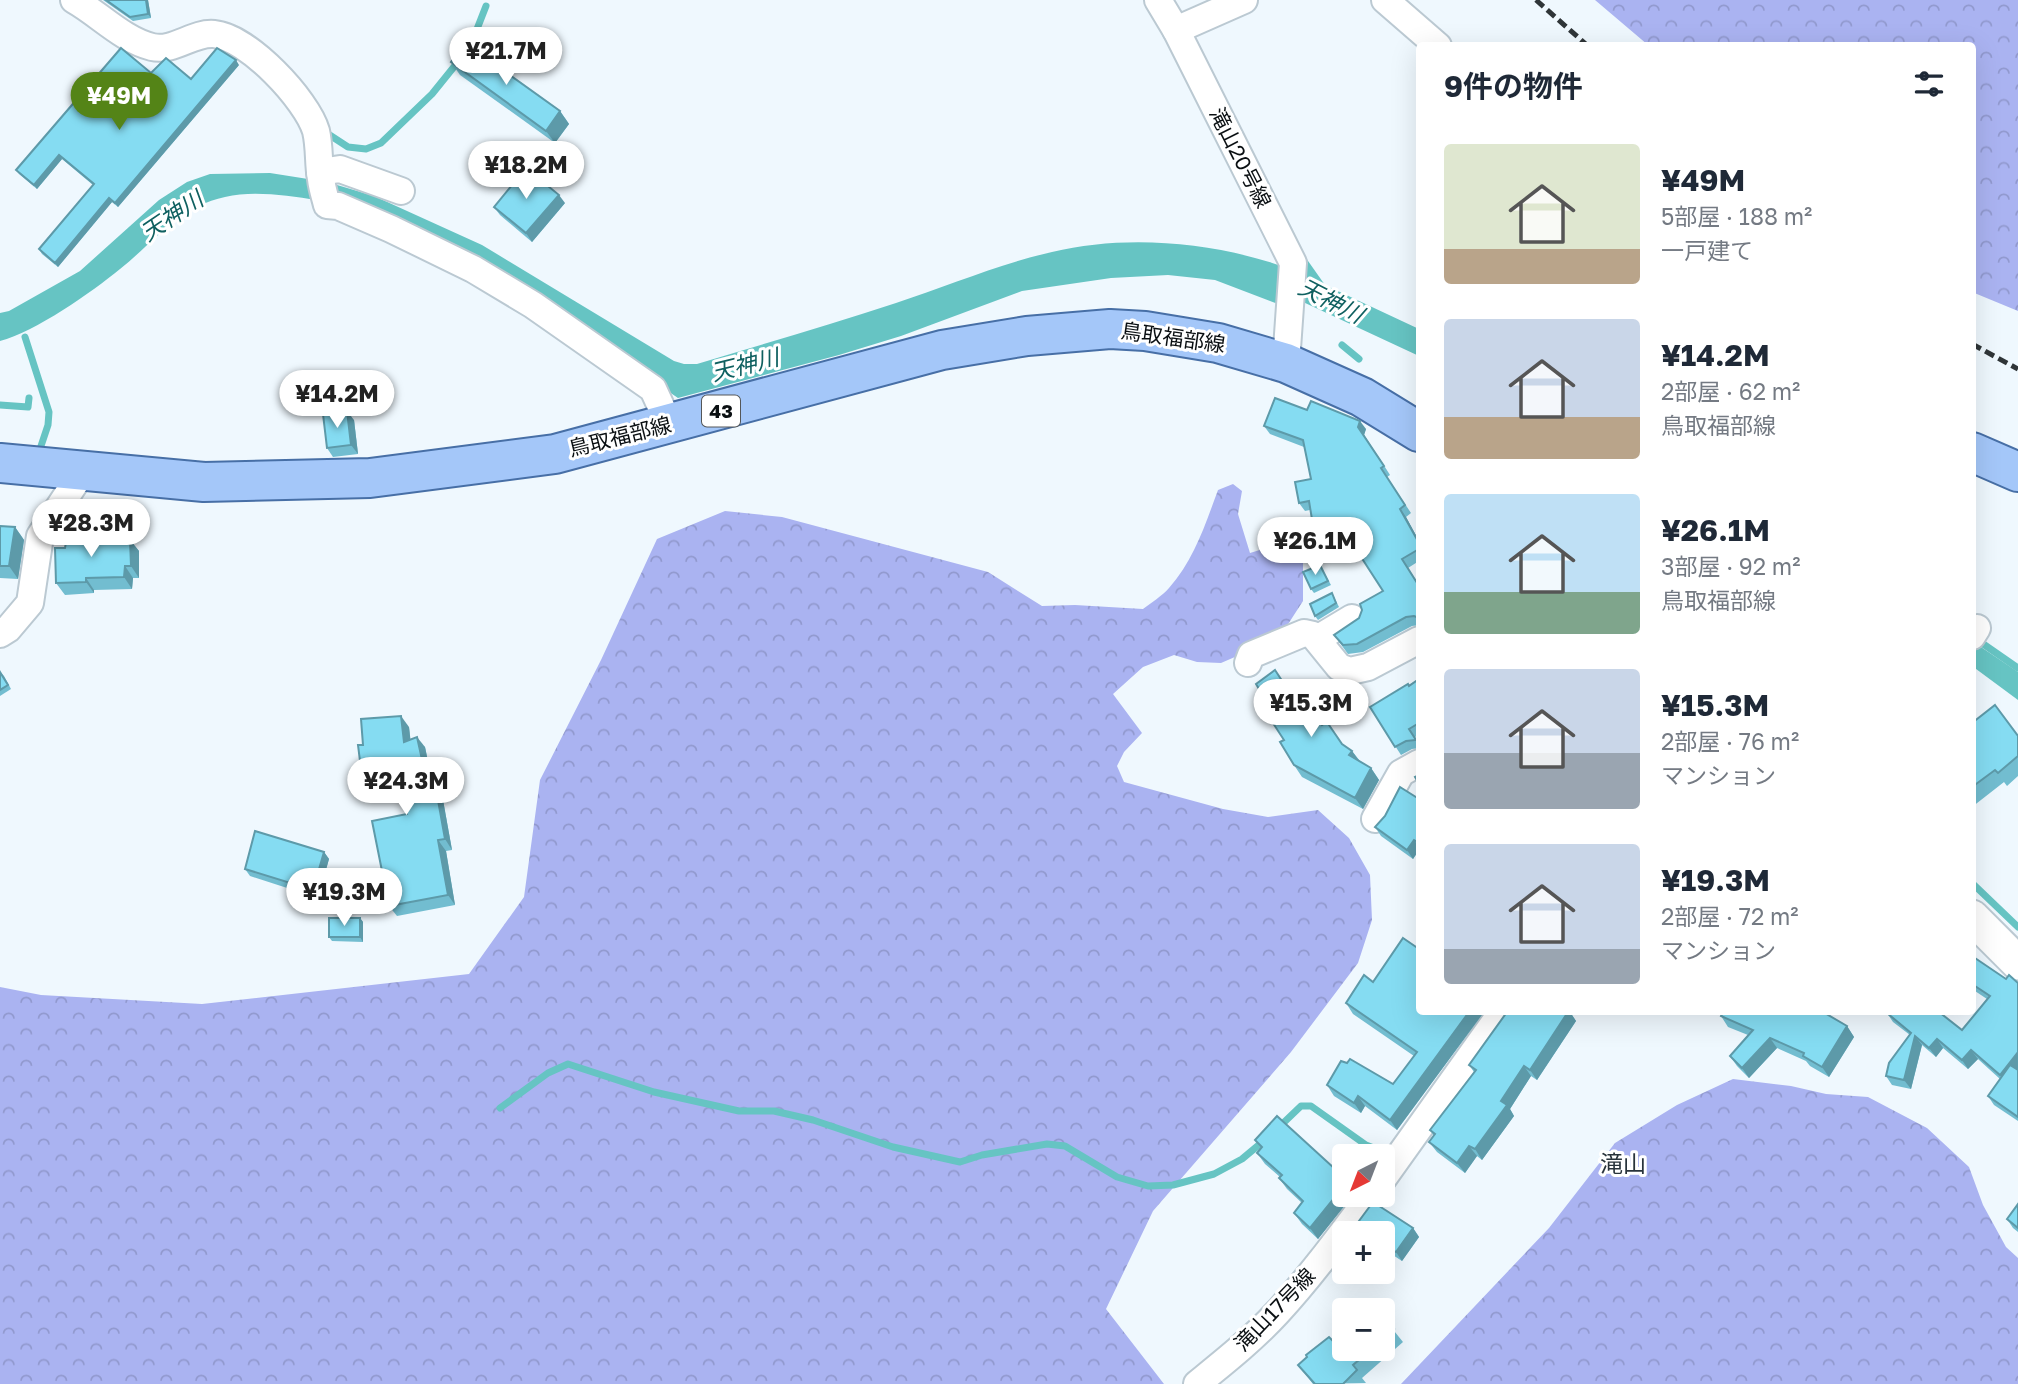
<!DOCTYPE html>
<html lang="ja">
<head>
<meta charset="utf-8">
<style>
  body { margin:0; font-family:"Golos Text","Noto Sans JP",sans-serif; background:#f2f2f3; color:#1f2937; height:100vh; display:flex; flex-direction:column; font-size:26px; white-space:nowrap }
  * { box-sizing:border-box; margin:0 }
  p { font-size:23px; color:#747a83 }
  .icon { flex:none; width:38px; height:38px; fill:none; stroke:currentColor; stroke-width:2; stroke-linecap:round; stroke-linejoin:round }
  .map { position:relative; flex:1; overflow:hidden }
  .drawer { position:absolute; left:1416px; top:42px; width:560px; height:973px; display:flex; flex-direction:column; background:#fff; border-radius:7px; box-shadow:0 7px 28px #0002 }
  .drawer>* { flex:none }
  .needle { width:46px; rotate:222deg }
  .buttons { position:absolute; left:1332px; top:1144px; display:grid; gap:14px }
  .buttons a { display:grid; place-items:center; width:63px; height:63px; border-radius:7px; background:#fff; box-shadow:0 7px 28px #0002; font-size:35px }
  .price { position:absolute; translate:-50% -60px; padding:0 16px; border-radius:24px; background:#fff; color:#222; font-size:23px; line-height:46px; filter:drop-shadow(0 2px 4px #0008) }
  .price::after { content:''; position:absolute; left:50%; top:42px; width:21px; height:16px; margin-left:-10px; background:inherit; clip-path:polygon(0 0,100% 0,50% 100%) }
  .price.selected { background:#548417; color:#fff }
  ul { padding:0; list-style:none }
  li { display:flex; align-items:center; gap:21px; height:175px; padding:0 28px }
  li span { display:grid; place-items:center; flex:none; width:196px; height:140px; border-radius:7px; color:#555 }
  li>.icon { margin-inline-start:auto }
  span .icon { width:84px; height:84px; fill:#fffc; stroke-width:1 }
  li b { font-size:30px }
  h2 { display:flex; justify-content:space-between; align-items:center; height:84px; padding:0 28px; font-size:30px }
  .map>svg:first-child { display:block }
  .forest { fill:url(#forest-crowns) }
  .water { fill:#66c4c3 }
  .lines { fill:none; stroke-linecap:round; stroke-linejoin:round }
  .stream { stroke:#66c4c3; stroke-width:7 }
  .minor-casing { stroke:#bbc9d2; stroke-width:30 }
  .tertiary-casing { stroke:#bbc9d2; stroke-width:37 }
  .primary-casing { stroke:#476fa6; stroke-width:42 }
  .minor { stroke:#fff; stroke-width:26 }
  .tertiary { stroke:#fff; stroke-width:33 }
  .primary { stroke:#a4c7f9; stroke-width:38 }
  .rail { stroke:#2f3538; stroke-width:5; stroke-dasharray:10 5; stroke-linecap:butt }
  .wall { fill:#72bdd0 }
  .shaded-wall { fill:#5d9aa9 }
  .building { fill:#85dcf2; stroke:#5d9aa9; stroke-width:2 }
  .labels { text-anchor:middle; stroke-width:6; stroke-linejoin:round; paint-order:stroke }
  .shield { fill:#fff; stroke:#545759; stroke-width:2 }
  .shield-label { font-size:19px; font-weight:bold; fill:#0a0f12 }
  .street-label { font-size:21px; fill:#0a0f12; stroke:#fff }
  .water-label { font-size:23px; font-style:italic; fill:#0f6060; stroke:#fff }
  .neighbourhood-label { font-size:23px; fill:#28333b; stroke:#fff }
</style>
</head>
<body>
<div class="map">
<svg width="2018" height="1384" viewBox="0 0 2018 1384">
  <defs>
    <pattern id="forest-crowns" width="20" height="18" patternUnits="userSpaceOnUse" patternTransform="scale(1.75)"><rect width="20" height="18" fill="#aab3f1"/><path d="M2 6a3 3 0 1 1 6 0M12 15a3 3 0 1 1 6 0" fill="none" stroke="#9199ce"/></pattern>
  </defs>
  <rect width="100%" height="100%" fill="#eff8fe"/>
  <!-- forest -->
  <g class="forest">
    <polygon points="1595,0 2018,0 2018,311 1972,292 1972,46 1648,45"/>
    <path d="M1233 484 1242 491 1238 514 1250 553 1279 544 1303 559V601L1283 632 1258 647 1221 663 1197 662 1174 655 1143 667 1113 694 1142 733 1124 752 1117 766 1124 782 1223 809 1268 817 1318 810 1349 838 1370 875 1372 920 1358 963 1291 1052 1153 1211 1106 1309 1164 1384H0V987L41 995 202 1004 469 974 524 897 540 780 601 660 657 539 725 511 782 517 988 572 1042 606 1075 605 1143 609C1152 602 1162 596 1169 588 1194 560 1205 525 1218 490Z"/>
    <polygon points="1733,1079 1791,1086 1826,1094 1868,1097 1927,1128 1969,1167 1983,1205 2006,1247 2018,1258 2018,1384 1401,1384 1549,1228 1615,1143 1677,1105"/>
  </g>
  <!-- water -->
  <g class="water">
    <path d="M270 173 327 182 374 196 482 245 674 361 684 364H697C763 344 830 325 896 303 948 286 999 264 1052 252 1131 233 1224 243 1298 272L1301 251 1325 285 1419 329V356L1303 302 1278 304 1215 280 1168 275 1111 278 1022 291 901 336 839 355 678 398 634 368 317 200C288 196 254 190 225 197 180 206 154 242 120 269 92 292 35 332 0 341V313L9 311 80 271 159 200 187 182 210 174Z"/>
    <polygon points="1972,641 2018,672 2018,700 1972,666"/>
  </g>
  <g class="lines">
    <!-- stream -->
    <g class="stream">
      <polyline points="325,132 348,147 366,149 381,143 432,94 470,47 486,6"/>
      <polyline points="25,337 49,412 48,425 39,452 35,452"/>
      <polyline points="1342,345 1359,359"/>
      <polyline points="0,405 28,407 29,398"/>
      <polyline points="1976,639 2018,668"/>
      <polyline points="1972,883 2018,927"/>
      <polyline points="500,1108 548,1073 568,1064 654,1092 739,1111 774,1111 813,1120 893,1147 960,1162 982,1155 1047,1144 1065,1146 1117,1177 1148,1186 1173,1185 1214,1174 1242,1159 1266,1139"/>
      <polyline points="1277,1129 1301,1106 1311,1106 1366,1145 1389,1154 1391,1151"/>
    </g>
    <!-- minor casing -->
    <g class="minor-casing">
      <g id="minor">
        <path d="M74 0C99 14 123 40 152 47 174 52 193 32 214 34 248 37 307 100 316 131 320 148 318 163 321 179 322 188 325 197 327 205L338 206 391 229 473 269 533 305 653 389 669 424"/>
        <polyline points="1158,0 1176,30"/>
        <polyline points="1244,0 1176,30 1293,263 1286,363"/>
        <polyline points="1385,0 1438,46"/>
        <polyline points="320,172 340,169 401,191"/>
        <polyline points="0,634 8,629 30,603 40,536 83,471"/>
        <polyline points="1972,636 1977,628"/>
        <polyline points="1317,639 1352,618"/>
        <polyline points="1248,663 1251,655 1304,633 1313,635 1339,667 1350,671 1368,667 1419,640"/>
        <polyline points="1375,819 1401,773 1419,763"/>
        <polyline points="1382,1180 1502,1012"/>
        <path d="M1197 1384C1224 1362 1253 1339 1277 1313 1311 1276 1341 1235 1371 1195"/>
      </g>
    </g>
    <!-- tertiary casing -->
    <g class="tertiary-casing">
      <polyline id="tertiary" points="1972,917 2018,963"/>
    </g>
    <!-- primary casing -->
    <g class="primary-casing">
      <g id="primary">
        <polyline points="1972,452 2018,472"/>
        <polyline points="0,463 204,482 370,478 555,454 942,350 1027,336 1110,329 1145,331 1218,343 1286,363 1362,397 1419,432"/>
      </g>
    </g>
    <!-- minor -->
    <use href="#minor" class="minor"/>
    <!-- tertiary -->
    <use href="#tertiary" class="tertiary"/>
    <!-- primary -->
    <use href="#primary" class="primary"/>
    <!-- rail -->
    <g class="rail">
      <polyline points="1536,0 1588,46"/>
      <polyline points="1972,344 2018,369"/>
    </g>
  </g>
  <!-- wall -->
  <g class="wall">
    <polygon points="103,0 148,0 151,18 133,21"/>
    <polygon points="451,62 560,111 569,124 555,143 460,75"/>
    <polygon points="239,65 118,207 112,202 58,267 42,254 39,249 93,185 62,159 37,189 19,174 16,170 151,73 191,79"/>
    <polygon points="565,203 532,242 500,215 494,207"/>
    <polygon points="1307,410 1366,429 1364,435 1390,475 1387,477 1411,513 1406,517 1419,541 1419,561 1408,568 1419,585 1419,625 1412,626 1363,652 1348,654 1334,635 1359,618 1383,591 1358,552 1323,558 1317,550 1310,510 1305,511 1299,503 1311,479 1304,447 1270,434 1264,426"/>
    <polygon points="354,420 358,454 333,457 327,448"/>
    <polygon points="0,526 15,527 24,540 18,579 0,578"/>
    <polygon points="93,540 130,540 139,551 139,578 133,578 132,589 94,590 94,593 65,595 56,583 65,548"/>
    <polygon points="1320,565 1331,585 1314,593 1311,589"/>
    <polygon points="1332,593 1339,607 1318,620 1315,616"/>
    <polygon points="0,672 4,676 11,689 0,696"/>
    <polygon points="1419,679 1419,735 1415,737 1419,744 1419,748 1412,749 1401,755 1370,707"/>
    <polygon points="1294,699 1305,703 1323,725 1342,744 1352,751 1360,761 1371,768 1379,780 1363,809 1302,777 1294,765 1284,740"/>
    <polygon points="1972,723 2018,736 2018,776 2007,786 2004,782 1972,807"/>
    <polygon points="409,727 410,739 425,747 434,790 436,789 443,800 452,850 446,851 455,905 397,916 389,906 407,814 398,775 369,780 361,769 363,745"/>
    <polygon points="1419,799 1419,850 1413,859 1381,836 1375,827 1385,816"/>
    <polygon points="324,852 329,859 318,898 250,876 245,869"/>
    <polygon points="360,918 363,922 363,942 332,941 329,937"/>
    <polygon points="1972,956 2006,979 2018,1070 2018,1121 1994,1105 1988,1096 2000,1079 1978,1059 1968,1069 1943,1048 1936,1057 1922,1045 1911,1089 1892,1085 1886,1076 1910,1035 1893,1022 1887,1013 1962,1030 1987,999 1972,989"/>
    <polygon points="1373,982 1484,1012 1397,1130 1365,1106 1361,1113 1334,1096 1327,1085 1393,1084 1414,1056 1353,1014 1346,1003"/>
    <polygon points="1507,1012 1570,1012 1576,1021 1537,1080 1531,1076 1510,1109 1514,1116 1482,1160 1477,1156 1465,1173 1437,1152 1429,1142 1434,1136 1430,1130 1474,1072 1469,1065"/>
    <polygon points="1721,1016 1847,1026 1854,1037 1829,1077 1810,1066 1806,1061 1777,1048 1749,1078 1737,1066 1730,1056 1748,1035 1728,1027"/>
    <polygon points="1255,1140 1344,1195 1353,1195 1318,1239 1302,1224 1294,1213 1302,1203 1287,1189 1279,1178 1280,1177 1265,1164 1257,1153 1261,1148"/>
    <polygon points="2018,1204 2018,1232 2013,1228 2007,1219"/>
    <polygon points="1356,1225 1413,1228 1419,1237 1402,1261 1382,1248 1382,1234 1363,1234"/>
    <polygon points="1382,1316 1403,1342 1362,1378 1366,1383 1313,1384 1298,1365 1334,1342 1344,1349 1382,1349"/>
  </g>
  <!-- shaded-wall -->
  <g class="shaded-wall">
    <polygon points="146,0 148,0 151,18 148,14"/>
    <polygon points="236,60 239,65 118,207 115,203"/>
    <polygon points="560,111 569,124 555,143 546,131"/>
    <polygon points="59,155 62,159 37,189 34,185"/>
    <polygon points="559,195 565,203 532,242 526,233"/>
    <polygon points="109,198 112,202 58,267 55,263"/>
    <polygon points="347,411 354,420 358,454 351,445"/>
    <polygon points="1360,421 1366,429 1364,435 1390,475 1358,427"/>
    <polygon points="1400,509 1406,517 1419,541 1419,543"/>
    <polygon points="15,527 24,540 18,579 9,566"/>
    <polygon points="87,531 95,543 87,540"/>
    <polygon points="130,540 139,551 139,578 131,566"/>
    <polygon points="125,566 133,578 132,589 124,577"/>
    <polygon points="86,578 94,590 94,593 86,582"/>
    <polygon points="401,716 409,727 412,752 404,742"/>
    <polygon points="417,737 425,747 436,801 429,791"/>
    <polygon points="1352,751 1360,762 1349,755"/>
    <polygon points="1371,768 1379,780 1363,809 1355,798"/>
    <polygon points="436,789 443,800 452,850 445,839"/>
    <polygon points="438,840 446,851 455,905 448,895"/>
    <polygon points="1414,840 1419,847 1419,850 1413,859 1407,850"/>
    <polygon points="324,852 329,859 318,898 313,890"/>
    <polygon points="360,918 363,922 363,942 360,937"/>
    <polygon points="1469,1012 1484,1012 1397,1130 1390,1120"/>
    <polygon points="1568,1012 1570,1012 1576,1021 1537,1080 1530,1070"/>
    <polygon points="1847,1026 1854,1037 1829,1077 1822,1067"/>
    <polygon points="1915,1036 1922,1045 1911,1089 1904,1080"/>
    <polygon points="1770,1038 1777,1048 1749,1078 1742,1068"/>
    <polygon points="1937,1039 1943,1048 1936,1057 1929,1048"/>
    <polygon points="1971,1050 1978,1059 1968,1069 1962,1060"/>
    <polygon points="2018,1052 2018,1069 2006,1084 2000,1075"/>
    <polygon points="1524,1066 1531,1076 1510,1109 1514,1116 1482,1160 1475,1149 1501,1101"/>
    <polygon points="1358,1096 1365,1106 1361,1113 1354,1103"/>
    <polygon points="1469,1146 1477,1156 1465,1173 1457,1163"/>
    <polygon points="1344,1186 1344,1195 1353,1195 1318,1239 1310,1228"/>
    <polygon points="1413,1228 1419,1237 1402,1261 1396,1252"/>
  </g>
  <!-- building -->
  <g class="building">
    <polygon points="106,0 146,0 148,14 130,17"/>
    <polygon points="465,43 560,111 546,131 451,62"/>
    <polygon points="121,48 151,73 166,58 191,79 217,48 236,60 115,203 109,198 55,263 39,249 94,184 59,155 34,185 16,170"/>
    <polygon points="526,168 559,195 526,233 494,207"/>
    <polygon points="1275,398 1307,410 1311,401 1360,421 1358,427 1384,466 1381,468 1405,505 1400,509 1419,543 1419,549 1402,559 1419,586 1419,618 1414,616 1406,617 1357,644 1343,645 1334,635 1359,618 1362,610 1360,604 1383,591 1352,543 1317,550 1309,501 1299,503 1295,482 1311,479 1303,440 1264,426"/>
    <polygon points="347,411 351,445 327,448 323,414"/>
    <polygon points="0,526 15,527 9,566 0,566"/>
    <polygon points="68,531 87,531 87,540 130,540 131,566 125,566 124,577 86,578 86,582 56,583 55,548 65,548"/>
    <polygon points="1320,565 1328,581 1311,589 1303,572"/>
    <polygon points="1332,593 1336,603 1315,616 1310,604"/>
    <polygon points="1275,670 1294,699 1299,695 1305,703 1307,702 1322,725 1327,722 1342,744 1352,751 1349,755 1371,768 1355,798 1294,765 1280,742 1284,740 1269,717 1272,715 1262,700 1265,699 1256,684"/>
    <polygon points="0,672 8,685 0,690"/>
    <polygon points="1419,679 1419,723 1409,729 1416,740 1406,741 1395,747 1370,707 1408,684 1409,686"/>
    <polygon points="1995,705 2018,736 2018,756 1998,773 1995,770 1972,787 1972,723"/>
    <polygon points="401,716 404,742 417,737 429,791 436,789 445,839 438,840 448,895 389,906 372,821 407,814 396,764 361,769 358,745 363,745 361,719"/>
    <polygon points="1419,775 1419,784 1415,777"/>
    <polygon points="1400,787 1419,799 1419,843 1414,840 1407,850 1375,827 1385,816"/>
    <polygon points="255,831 324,852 313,890 245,869"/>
    <rect x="329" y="918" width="31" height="19"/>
    <polygon points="1403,938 1419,949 1419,1012 1469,1012 1390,1120 1358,1096 1354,1103 1327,1085 1341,1061 1347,1063 1350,1059 1393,1084 1417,1052 1346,1003 1364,975 1373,982"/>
    <polygon points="1972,956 2006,979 2009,975 2018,983 2018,1052 2000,1075 1971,1050 1962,1060 1937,1039 1929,1048 1915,1036 1904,1080 1886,1076 1889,1063 1911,1033 1887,1013 1888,1012 1939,1012 1962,1030 1990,996 1972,984"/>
    <polygon points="1507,1012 1568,1012 1530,1070 1524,1066 1501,1101 1507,1105 1475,1149 1469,1146 1457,1163 1429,1142 1435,1134 1430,1130 1476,1070 1469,1065"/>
    <polygon points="1723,1012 1823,1012 1847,1026 1822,1067 1803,1056 1804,1053 1770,1038 1742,1068 1730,1056 1753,1030 1721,1016"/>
    <polygon points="2010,1065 2018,1070 2018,1117 1988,1096"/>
    <polygon points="1277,1116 1335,1169 1348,1149 1360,1157 1344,1157 1344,1186 1310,1228 1294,1213 1303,1201 1279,1178 1282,1175 1257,1153 1262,1147 1255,1140"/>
    <polygon points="1373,1202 1413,1228 1396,1252 1382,1243 1382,1234 1369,1234 1356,1225"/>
    <polygon points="2018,1204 2018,1228 2007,1219"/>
    <polygon points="1374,1306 1378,1311 1369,1311"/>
    <polygon points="1382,1316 1394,1329 1382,1340"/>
    <polygon points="1344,1333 1344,1349 1372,1349 1353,1365 1357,1370 1343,1384 1315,1384 1298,1365 1307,1357 1306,1355 1329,1337 1334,1342"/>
  </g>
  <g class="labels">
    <!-- shield labels -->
    <rect class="shield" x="702" y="395.5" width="38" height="31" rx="5"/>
    <g class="shield-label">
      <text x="721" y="418">43</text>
    </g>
    <!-- street labels -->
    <g class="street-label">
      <text transform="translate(1240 158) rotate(63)" y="7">滝山20号線</text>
      <text transform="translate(1173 338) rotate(8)" y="7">鳥取福部線</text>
      <text transform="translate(620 437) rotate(-14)" y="7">鳥取福部線</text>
      <text transform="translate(1275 1310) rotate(-46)" y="7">滝山17号線</text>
    </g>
    <!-- water labels -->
    <g class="water-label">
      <text transform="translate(172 216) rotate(-34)" y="8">天神川</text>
      <text transform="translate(1331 301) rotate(27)" y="8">天神川</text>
      <text transform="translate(745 365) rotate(-14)" y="8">天神川</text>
    </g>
    <!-- neighbourhood labels -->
    <g class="neighbourhood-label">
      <text x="1623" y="1172">滝山</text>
    </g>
  </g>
</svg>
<div class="buttons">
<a><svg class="needle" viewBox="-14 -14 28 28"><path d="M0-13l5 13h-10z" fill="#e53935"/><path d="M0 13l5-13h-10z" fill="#747a83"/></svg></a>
<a>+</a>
<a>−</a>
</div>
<b class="price" style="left:506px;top:87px">¥21.7M</b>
<b class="price selected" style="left:119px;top:132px">¥49M</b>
<b class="price" style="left:526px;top:201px">¥18.2M</b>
<b class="price" style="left:337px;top:430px">¥14.2M</b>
<b class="price" style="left:91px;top:559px">¥28.3M</b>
<b class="price" style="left:1315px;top:577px">¥26.1M</b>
<b class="price" style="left:1311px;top:739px">¥15.3M</b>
<b class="price" style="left:406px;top:817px">¥24.3M</b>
<b class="price" style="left:344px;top:928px">¥19.3M</b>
<section class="drawer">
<h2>9件の物件<svg class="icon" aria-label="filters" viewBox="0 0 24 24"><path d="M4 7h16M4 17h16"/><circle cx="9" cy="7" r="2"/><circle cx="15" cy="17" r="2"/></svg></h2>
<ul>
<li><span style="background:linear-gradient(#dfe7d0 75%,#b9a48a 0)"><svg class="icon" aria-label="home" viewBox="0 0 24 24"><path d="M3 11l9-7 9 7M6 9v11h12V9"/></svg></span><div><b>¥49M</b><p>5部屋 · 188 m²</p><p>一戸建て</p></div></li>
<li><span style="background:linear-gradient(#c9d6e8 70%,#b9a48a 0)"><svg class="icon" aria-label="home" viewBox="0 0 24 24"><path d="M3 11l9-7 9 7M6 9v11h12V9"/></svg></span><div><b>¥14.2M</b><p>2部屋 · 62 m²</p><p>鳥取福部線</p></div></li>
<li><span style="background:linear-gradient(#bfe0f5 70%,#7fa58c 0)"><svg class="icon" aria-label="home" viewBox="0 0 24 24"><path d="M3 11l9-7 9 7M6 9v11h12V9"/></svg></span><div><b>¥26.1M</b><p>3部屋 · 92 m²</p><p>鳥取福部線</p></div></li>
<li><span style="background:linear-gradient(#c9d6e8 60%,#9aa5b1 0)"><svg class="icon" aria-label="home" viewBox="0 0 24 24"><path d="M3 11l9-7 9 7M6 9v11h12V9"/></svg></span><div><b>¥15.3M</b><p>2部屋 · 76 m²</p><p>マンション</p></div></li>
<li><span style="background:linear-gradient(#c9d6e8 75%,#9aa5b1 0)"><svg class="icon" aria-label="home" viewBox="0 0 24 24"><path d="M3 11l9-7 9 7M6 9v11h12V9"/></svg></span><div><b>¥19.3M</b><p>2部屋 · 72 m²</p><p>マンション</p></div></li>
</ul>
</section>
</div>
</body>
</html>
